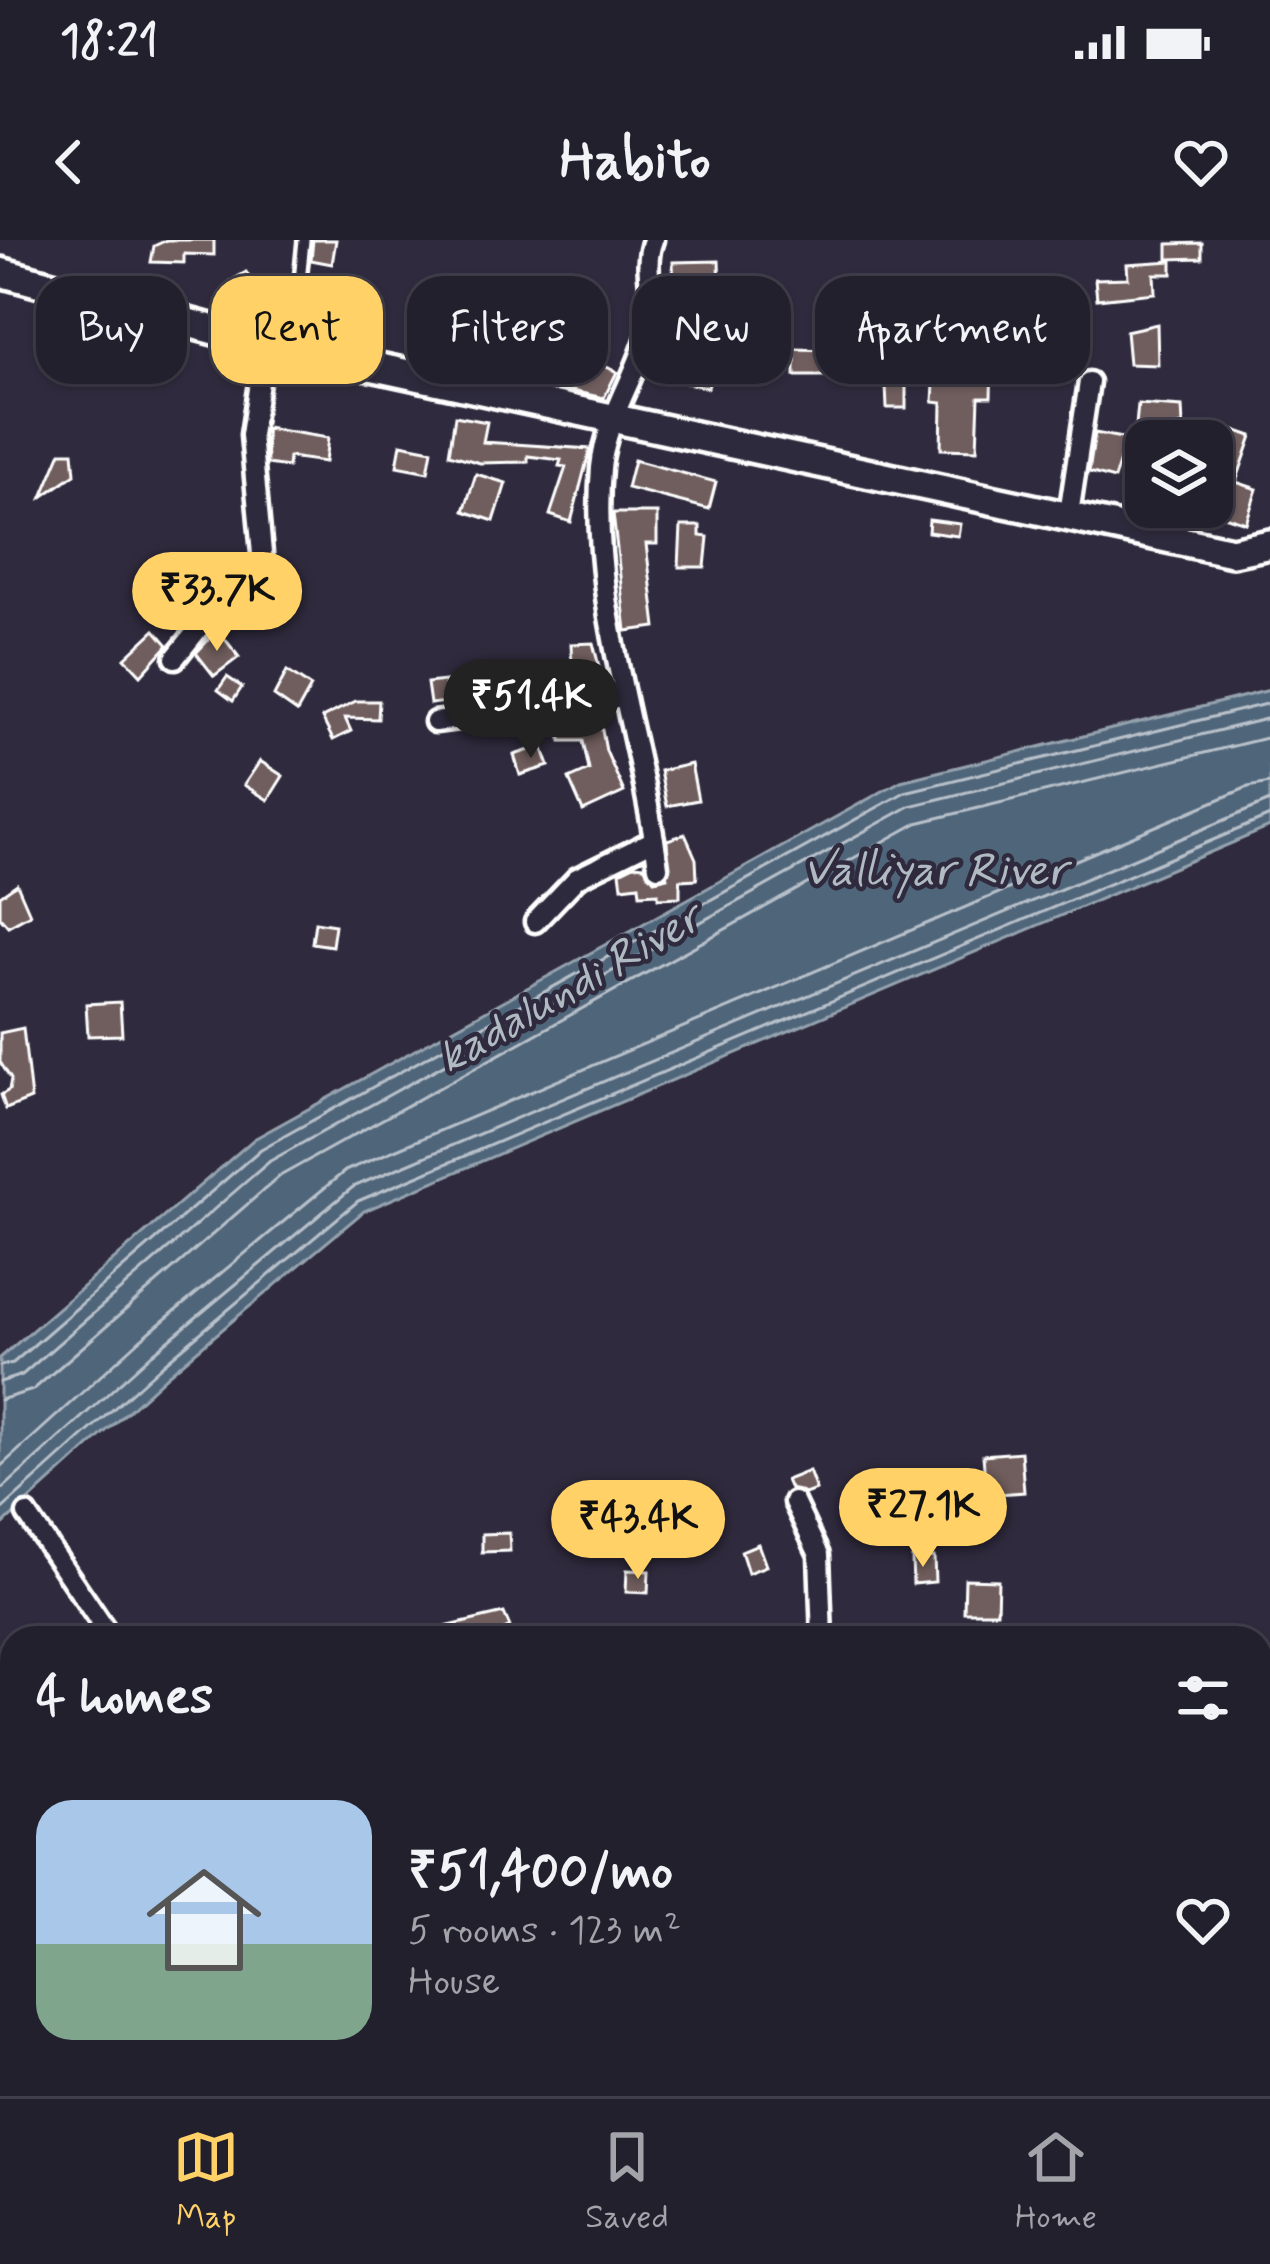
<!DOCTYPE html>
<html lang="en">
<head>
<meta charset="utf-8">
<style>
  body { margin:0; font-family:Mynerve,sans-serif; background:#2b2836; color:#f1f3f6; height:100vh; display:flex; flex-direction:column; font-size:45px; white-space:nowrap }
  * { box-sizing:border-box; margin:0 }
  p { font-size:39px; color:#a3a3aa }
  .icon { flex:none; width:66px; height:66px; fill:none; stroke:currentColor; stroke-width:2; stroke-linecap:round; stroke-linejoin:round }
  .map { position:relative; flex:1; overflow:hidden }
  .drawer { position:absolute; left:0px; top:1386px; width:1272px; height:471px; display:flex; flex-direction:column; background:#23202e; border-radius:36px 36px 0 0; box-shadow:0 3px 9px #0004,0 0 0 3px #403e4a }
  .drawer>* { flex:none }
  .hud { position:absolute; left:36px; top:36px; width:1200px; height:108px; display:flex; gap:24px }
  .fabs { position:absolute; left:1125px; top:180px; display:grid; gap:24px }
  .fabs a { display:grid; place-items:center; width:108px; height:108px; border-radius:24px; background:#23202e; box-shadow:0 3px 9px #0004,0 0 0 3px #403e4a; font-size:60px }
  .price { position:absolute; translate:-50% -102px; padding:0 27px; border-radius:42px; background:#ffd166; color:#111; font-size:39px; line-height:78px; filter:drop-shadow(0 3px 6px #0008) }
  .price::after { content:''; position:absolute; left:50%; top:72px; width:36px; height:27px; margin-left:-18px; background:inherit; clip-path:polygon(0 0,100% 0,50% 100%) }
  .price.active { background:#222; color:#fff }
  ul { padding:0; list-style:none }
  li { display:flex; align-items:center; gap:36px; height:300px; padding:0 36px }
  li+li { border-top:3px solid #403e4a }
  li span { display:grid; place-items:center; flex:none; width:336px; height:240px; border-radius:36px; color:#555 }
  li>.icon { margin-inline-start:auto }
  span .icon { width:144px; height:144px; fill:#fffc; stroke-width:1 }
  li b { font-size:51px }
  h2 { display:flex; justify-content:space-between; align-items:center; height:144px; padding:0 36px; font-size:51px }
  .chip { padding:0 42px; border-radius:36px; background:#23202e; box-shadow:0 3px 9px #0004,0 0 0 3px #403e4a; font-size:42px; line-height:108px }
  .chip.active { background:#ffd166; color:#111 }
  .status { display:flex; justify-content:space-between; align-items:center; height:84px; padding:0 60px; background:#23202e; direction:ltr }
  .status svg { height:33px; fill:currentColor }
  header { display:flex; justify-content:space-between; align-items:center; height:156px; padding:0 36px; background:#23202e; font-size:54px; font-weight:700 }
  .tab-bar { display:flex; justify-content:space-around; align-items:center; height:168px; border-top:3px solid #403e4a; background:#23202e; font-size:33px; color:#a3a3aa }
  .tab-bar a { display:grid; justify-items:center; gap:6px }
  .tab-bar .active { color:#ffd166 }
  .map>svg:first-child { display:block }
  .water { fill:#4f657a; stroke:#95a3af; stroke-width:3 }
  .lines { fill:none; stroke-linecap:round; stroke-linejoin:round }
  .shore { stroke:#b9c1ca; stroke-width:3 }
  .building { fill:#705d5d; stroke:#fff; stroke-width:3 }
  .lane-casing { stroke:#fff; stroke-width:18 }
  .street-casing { stroke:#fff; stroke-width:27 }
  .secondary-casing { stroke:#fff; stroke-width:33 }
  .primary-casing { stroke:#fff; stroke-width:36 }
  .lane { stroke:#2f2a3d; stroke-width:9 }
  .street { stroke:#2f2a3d; stroke-width:18 }
  .secondary { stroke:#2f2a3d; stroke-width:24 }
  .primary { stroke:#2f2a3d; stroke-width:27 }
  .labels { text-anchor:middle; stroke-width:9; stroke-linejoin:round; paint-order:stroke }
  .water-label { font-size:45px; font-style:italic; fill:#b0bac3; stroke:#2f2a3d }
</style>
</head>
<body>
<div class="status"><b>18:21</b><svg viewBox="0 0 49 12"><path d="M0 12V9h3v3zM5 12V6h3v6zM10 12V3h3v9zM15 12V0h3v12zM26 1h20v11H26zM47 4h2v5h-2z"/></svg></div>
<header><svg class="icon" aria-label="back" viewBox="0 0 24 24"><path d="M15 5l-7 7 7 7"/></svg>Habito<svg class="icon" aria-label="heart" viewBox="0 0 24 24"><path d="M12 20l-8-8c-3-5 5-10 8-4 3-6 11-1 8 4z"/></svg></header>
<div class="map">
<svg width="1270" height="1856" viewBox="0 0 1270 1856">
  <rect width="100%" height="100%" fill="#2f2a3d"/>
  <filter id="ink" filterUnits="userSpaceOnUse"><feTurbulence type="fractalNoise" baseFrequency=".00833" numOctaves="2"/><feDisplacementMap in="SourceGraphic" scale="24" xChannelSelector="R" yChannelSelector="G"/><feConvolveMatrix kernelMatrix="1 2 1 2 8 2 1 2 1" color-interpolation-filters="sRGB"/></filter>
  <g filter="url(#ink)">
    <!-- water -->
    <polygon class="water" points="1270,450 1270,587 364,971 169,1134 0,1287 0,1118 254,899 901,541"/>
    <g class="lines">
      <!-- shore -->
      <g class="shore">
        <polyline points="0,1126 13,1123 261,909 905,552 1270,463"/>
        <polyline points="0,1142 22,1135 270,921 910,566 1270,478"/>
        <polyline points="0,1160 33,1150 280,936 917,583 1270,497"/>
        <polyline points="0,1227 140,1100 345,931 1248,547 1270,543"/>
        <polyline points="0,1251 152,1114 353,947 1270,561"/>
        <polyline points="0,1271 162,1125 358,961 1270,576"/>
      </g>
    </g>
    <!-- building -->
    <g class="building">
      <polygon points="167,0 214,0 214,15 184,14 184,23 151,22 154,6"/>
      <polygon points="313,0 336,0 332,24 311,20"/>
      <polygon points="1202,3 1202,18 1168,19 1168,4"/>
      <polygon points="719,21 720,49 674,51 673,22"/>
      <polygon points="1172,21 1172,34 1154,34 1155,53 1097,59 1095,39 1128,38 1127,24"/>
      <polygon points="246,32 259,53 244,63 231,41"/>
      <polygon points="1062,83 1063,114 1006,117 1005,85"/>
      <polygon points="1157,84 1158,125 1129,124 1126,91"/>
      <polygon points="663,88 718,101 708,148 652,135"/>
      <polygon points="475,104 530,113 527,128 472,119"/>
      <polygon points="584,106 598,111 594,121 617,132 604,158 567,150"/>
      <polygon points="795,109 829,110 828,136 795,136"/>
      <polygon points="935,123 992,125 991,157 979,157 977,210 941,209 942,163 933,162"/>
      <polygon points="886,145 906,145 906,168 887,168"/>
      <polygon points="1138,164 1182,167 1183,185 1135,196"/>
      <polygon points="455,176 487,182 483,202 590,209 571,282 550,275 566,227 559,226 561,220 528,216 528,222 480,223 449,214"/>
      <polygon points="1217,184 1252,196 1236,242 1257,249 1246,283 1212,272 1226,230 1212,226"/>
      <polygon points="266,188 328,198 325,222 289,217 288,227 267,224"/>
      <polygon points="1095,193 1127,199 1114,239 1089,232"/>
      <polygon points="401,204 432,210 428,232 397,226"/>
      <polygon points="61,212 73,212 75,234 42,257"/>
      <polygon points="634,220 716,242 709,269 627,248"/>
      <polygon points="476,234 506,243 494,281 464,271"/>
      <polygon points="613,273 657,273 657,304 646,304 656,387 626,391"/>
      <polygon points="929,280 960,284 958,296 928,292"/>
      <polygon points="681,286 700,286 700,296 708,297 705,327 679,327"/>
      <polygon points="155,390 168,405 141,435 125,418"/>
      <polygon points="218,390 239,417 214,436 196,413"/>
      <polygon points="593,403 600,430 590,430 591,445 573,446 571,404"/>
      <polygon points="287,431 311,447 297,472 274,456"/>
      <polygon points="227,437 242,447 233,461 218,450"/>
      <polygon points="445,441 447,462 430,464 427,443"/>
      <polygon points="356,461 379,461 378,479 345,478 351,491 333,500 322,478"/>
      <polygon points="600,479 606,511 624,552 583,571 569,539 589,530 583,501 561,501 560,483"/>
      <polygon points="542,506 549,526 520,535 514,515"/>
      <polygon points="260,521 283,536 268,560 244,545"/>
      <polygon points="691,524 698,560 667,566 660,531"/>
      <polygon points="685,594 696,619 697,639 680,640 680,657 658,658 658,653 640,654 639,645 622,647 620,632 634,625 644,626 654,640 667,637 667,600"/>
      <polygon points="17,644 30,674 8,686 0,677 0,656"/>
      <polygon points="315,682 335,685 332,706 312,703"/>
      <polygon points="120,762 122,795 88,796 86,764"/>
      <polygon points="23,788 31,859 6,869 1,855 9,850 11,839 0,822 0,793"/>
      <polygon points="1021,1212 1024,1252 986,1255 983,1215"/>
      <polygon points="809,1231 816,1250 805,1254 790,1249 786,1240"/>
      <polygon points="509,1293 510,1311 482,1312 482,1294"/>
      <polygon points="758,1304 766,1326 748,1333 741,1311"/>
      <polygon points="934,1317 935,1342 913,1344 912,1318"/>
      <polygon points="627,1330 649,1331 648,1353 626,1352"/>
      <polygon points="965,1339 998,1340 997,1372 964,1372"/>
      <polygon points="504,1373 510,1387 487,1398 428,1398 428,1391"/>
    </g>
    <g class="lines">
      <!-- lane casing -->
      <g class="lane-casing">
        <polyline id="lane" points="294,104 304,0"/>
      </g>
      <!-- street casing -->
      <g class="street-casing">
        <g id="street">
          <path d="M653 0C641 31 658 59 649 90 636 138 606 177 601 228 589 363 641 495 658 627"/>
          <polyline points="1069,274 1089,142"/>
          <polyline points="175,418 211,373 250,362 263,324 251,195 265,103"/>
          <polyline points="435,482 624,457"/>
          <polyline points="535,682 577,638 654,600"/>
          <polyline points="794,1262 819,1315 822,1398"/>
          <polyline points="27,1274 111,1398"/>
          <polyline points="1260,1799 1270,1794"/>
          <polyline points="845,1856 847,1845"/>
        </g>
      </g>
      <!-- secondary casing -->
      <g class="secondary-casing">
        <g id="secondary">
          <polyline points="1260,1479 1270,1476"/>
          <polyline points="169,1856 179,1845"/>
        </g>
      </g>
      <!-- primary casing -->
      <g class="primary-casing">
        <polyline id="primary" points="0,32 255,101 1232,312 1270,304"/>
      </g>
      <!-- lane -->
      <use href="#lane" class="lane"/>
      <!-- street -->
      <use href="#street" class="street"/>
      <!-- secondary -->
      <use href="#secondary" class="secondary"/>
      <!-- primary -->
      <use href="#primary" class="primary"/>
    </g>
  </g>
  <g class="labels">
    <!-- water labels -->
    <g class="water-label">
      <text x="935" y="644">Valliyar River</text>
      <text transform="translate(568 746) rotate(-30)" y="16">kadalundi River</text>
    </g>
  </g>
</svg>
<div class="fabs">
<a><svg class="icon" aria-label="layers" viewBox="0 0 24 24"><path d="M12 4l9 5-9 5-9-5zM3 14l9 5 9-5"/></svg></a>
</div>
<b class="price" style="left:217px;top:414px">₹33.7K</b>
<b class="price active" style="left:531px;top:521px">₹51.4K</b>
<b class="price" style="left:923px;top:1330px">₹27.1K</b>
<b class="price" style="left:638px;top:1342px">₹43.4K</b>
<div class="hud">
<a class="chip">Buy</a>
<a class="chip active">Rent</a>
<a class="chip">Filters</a>
<a class="chip">New</a>
<a class="chip">Apartment</a>
</div>
<section class="drawer">
<h2>4 homes<svg class="icon" aria-label="filters" viewBox="0 0 24 24"><path d="M4 7h16M4 17h16"/><circle cx="9" cy="7" r="2"/><circle cx="15" cy="17" r="2"/></svg></h2>
<ul>
<li><span style="background:linear-gradient(#a9c7e8 60%,#7fa58c 0)"><svg class="icon" aria-label="home" viewBox="0 0 24 24"><path d="M3 11l9-7 9 7M6 9v11h12V9"/></svg></span><div><b>₹51,400/mo</b><p>5 rooms · 123 m²</p><p>House</p></div><svg class="icon" aria-label="heart" viewBox="0 0 24 24"><path d="M12 20l-8-8c-3-5 5-10 8-4 3-6 11-1 8 4z"/></svg></li>
</ul>
</section>
</div>
<nav class="tab-bar">
<a class="active"><svg class="icon" aria-label="map" viewBox="0 0 24 24"><path d="M3 6l6-2 6 2 6-2v14l-6 2-6-2-6 2zM9 4v14M15 6v14"/></svg>Map</a>
<a><svg class="icon" aria-label="saved" viewBox="0 0 24 24"><path d="M7 4h10v16l-5-4-5 4z"/></svg>Saved</a>
<a><svg class="icon" aria-label="home" viewBox="0 0 24 24"><path d="M3 11l9-7 9 7M6 9v11h12V9"/></svg>Home</a>
</nav>
</body>
</html>
